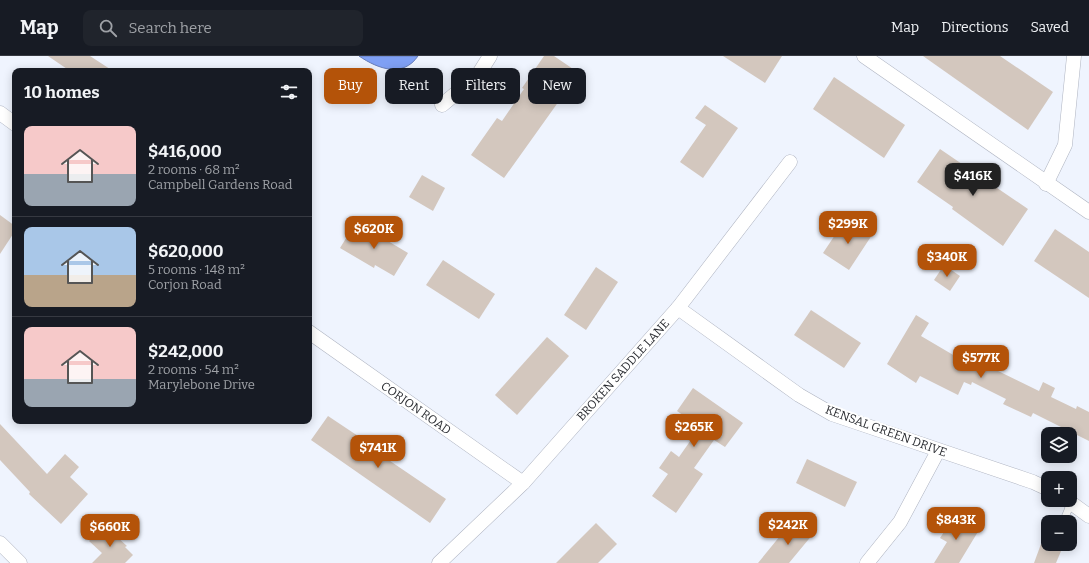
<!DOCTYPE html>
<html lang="en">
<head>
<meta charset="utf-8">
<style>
  body { margin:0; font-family:Bitter,serif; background:#20242c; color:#f1f3f6; height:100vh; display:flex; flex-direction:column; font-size:15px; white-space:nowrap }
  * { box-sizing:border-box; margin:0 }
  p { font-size:13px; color:#9ea1a6 }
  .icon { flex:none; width:22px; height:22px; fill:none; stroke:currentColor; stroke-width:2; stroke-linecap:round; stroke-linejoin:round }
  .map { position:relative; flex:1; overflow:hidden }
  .side { position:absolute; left:12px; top:12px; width:300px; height:356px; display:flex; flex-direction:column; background:#171b24; border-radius:8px; box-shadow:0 2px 10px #0003 }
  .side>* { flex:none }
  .banner { position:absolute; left:324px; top:12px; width:380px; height:36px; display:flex; gap:8px }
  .buttons { position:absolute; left:1041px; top:371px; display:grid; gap:8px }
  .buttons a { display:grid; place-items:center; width:36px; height:36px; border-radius:8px; background:#171b24; box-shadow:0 2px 10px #0003; font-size:20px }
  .price { position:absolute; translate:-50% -34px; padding:0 9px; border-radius:8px; background:#b45309; color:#fff; font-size:13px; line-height:26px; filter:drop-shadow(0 1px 2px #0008) }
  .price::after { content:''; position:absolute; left:50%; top:24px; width:12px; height:9px; margin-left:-6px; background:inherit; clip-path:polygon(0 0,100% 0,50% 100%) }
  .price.on { background:#222; color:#fff }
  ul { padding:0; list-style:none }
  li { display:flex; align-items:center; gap:12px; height:100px; padding:0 12px }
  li+li { border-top:1px solid #363941 }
  li span { display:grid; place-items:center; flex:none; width:112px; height:80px; border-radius:8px; color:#555 }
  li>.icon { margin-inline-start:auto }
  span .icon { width:48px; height:48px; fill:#fffc; stroke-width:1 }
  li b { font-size:17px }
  h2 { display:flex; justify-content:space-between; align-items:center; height:48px; padding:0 12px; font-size:17px }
  .pill { padding:0 14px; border-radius:8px; background:#171b24; box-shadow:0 2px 10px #0003; font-size:14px; line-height:36px }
  .pill.on { background:#b45309; color:#fff }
  header { display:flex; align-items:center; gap:24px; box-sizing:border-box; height:56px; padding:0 20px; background:#171b24; border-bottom:1px solid #363941 }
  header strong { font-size:19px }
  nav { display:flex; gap:22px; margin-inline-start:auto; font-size:14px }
  .search { width:280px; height:36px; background:#20242c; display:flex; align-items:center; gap:10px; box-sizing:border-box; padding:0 14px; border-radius:8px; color:#9ea1a6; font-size:15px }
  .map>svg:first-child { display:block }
  .water { fill:#7fa0f4; stroke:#667dba }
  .building { fill:#d3c7be }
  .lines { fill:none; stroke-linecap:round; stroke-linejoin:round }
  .lane-casing { stroke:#aeb3c0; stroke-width:8 }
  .street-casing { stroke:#aeb3c0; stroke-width:15 }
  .lane { stroke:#fff; stroke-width:7 }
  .street { stroke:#fff; stroke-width:14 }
  .labels { text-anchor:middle; stroke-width:4; stroke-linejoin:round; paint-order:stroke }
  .street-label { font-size:12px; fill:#2a2c31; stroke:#fff }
</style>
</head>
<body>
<header>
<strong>Map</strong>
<div class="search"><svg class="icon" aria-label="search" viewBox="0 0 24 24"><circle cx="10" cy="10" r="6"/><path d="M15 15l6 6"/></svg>Search here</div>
<nav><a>Map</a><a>Directions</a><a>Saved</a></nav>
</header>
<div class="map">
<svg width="1089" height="507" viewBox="0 0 1089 507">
  <rect width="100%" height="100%" fill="#eff4fe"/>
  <!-- water -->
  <path class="water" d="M359 0H418C403 22 378 13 359 0Z"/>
  <!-- building -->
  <g class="building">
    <polygon points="48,0 90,0 113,15 70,15"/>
    <polygon points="544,0 554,0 579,17 504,122 471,99 497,62 502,65 524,33 522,32"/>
    <polygon points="723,0 782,0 765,27"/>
    <polygon points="923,0 1000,0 1053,36 1028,74"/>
    <polygon points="834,21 905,69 884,102 813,53"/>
    <polygon points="705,49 738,72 703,122 680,106 706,69 695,62"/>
    <polygon points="940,93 1028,153 1003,190 952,153 953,151 917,126"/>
    <polygon points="422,119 445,132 433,155 409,141"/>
    <polygon points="0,159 15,170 15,175 0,198"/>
    <polygon points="356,166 408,197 394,220 375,209 374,212 340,192"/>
    <polygon points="852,166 872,179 849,214 823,197 839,173 845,177"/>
    <polygon points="1055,173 1089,196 1089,242 1034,205"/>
    <polygon points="443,204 495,238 479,263 426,229"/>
    <polygon points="944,209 960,220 950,235 934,224"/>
    <polygon points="596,211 618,226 586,274 564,259"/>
    <polygon points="811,254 861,287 844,312 794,279"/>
    <polygon points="916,259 929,267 921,280 955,300 959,291 996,309 994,313 1039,335 1043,326 1055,332 1051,341 1076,353 1077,350 1089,356 1089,385 1033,357 1031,361 1003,348 1006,343 972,326 971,329 964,326 958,339 920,320 916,327 887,308"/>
    <polygon points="547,281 569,300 517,359 495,339"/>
    <polygon points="693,332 743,367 725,391 714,384 694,412 703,418 676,457 652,440 668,418 659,412 671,395 679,401 700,371 677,355"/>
    <polygon points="328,360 373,390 371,392 446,443 430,467 311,384"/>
    <polygon points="0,368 47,418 65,398 79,411 70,421 88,438 61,468 29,438 30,436 0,404"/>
    <polygon points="807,403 857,426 845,451 796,427"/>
    <polygon points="955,459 979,474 959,507 934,507 947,486 940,482"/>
    <polygon points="797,465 813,478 789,507 758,507 780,480 783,482"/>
    <polygon points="596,467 617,488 598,507 556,507"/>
    <polygon points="104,469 127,490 125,491 133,499 125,507 92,507 102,497 89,485"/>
    <polygon points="1041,488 1064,488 1056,507 1034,507"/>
  </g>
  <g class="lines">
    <!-- lane casing -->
    <g class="lane-casing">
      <polyline id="lane" points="1063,466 1071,447"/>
    </g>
    <!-- street casing -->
    <g class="street-casing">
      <g id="street">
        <polyline points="864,0 1089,156"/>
        <polyline points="442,49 478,19 490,0"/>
        <polyline points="0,57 15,68"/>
        <polyline points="1046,128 1065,89 1074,0"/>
        <polyline points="678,252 799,339 832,358 1033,426 1048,433"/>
        <polyline points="309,276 523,427"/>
        <polyline points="1067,444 1089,460"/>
        <polyline points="0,487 20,507"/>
        <polyline points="439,507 523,427 678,252 790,106"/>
        <polyline points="867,507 900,466 938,395"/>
      </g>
    </g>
    <!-- lane -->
    <use href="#lane" class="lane"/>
    <!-- street -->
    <use href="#street" class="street"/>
  </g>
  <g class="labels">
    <!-- street labels -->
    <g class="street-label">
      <text transform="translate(623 314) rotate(-48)" y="4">BROKEN SADDLE LANE</text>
      <text transform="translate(416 352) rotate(35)" y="4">CORJON ROAD</text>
      <text transform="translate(886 375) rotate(20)" y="4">KENSAL GREEN DRIVE</text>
    </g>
  </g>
</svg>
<div class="buttons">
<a><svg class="icon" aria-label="layers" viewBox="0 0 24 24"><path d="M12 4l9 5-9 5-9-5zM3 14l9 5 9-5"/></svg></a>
<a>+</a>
<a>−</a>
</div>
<b class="price on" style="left:973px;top:141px">$416K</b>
<b class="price" style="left:848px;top:189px">$299K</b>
<b class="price" style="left:374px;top:194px">$620K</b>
<b class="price" style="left:947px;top:222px">$340K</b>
<b class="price" style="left:981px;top:323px">$577K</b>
<b class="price" style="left:694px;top:392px">$265K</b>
<b class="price" style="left:378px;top:413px">$741K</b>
<b class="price" style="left:956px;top:485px">$843K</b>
<b class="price" style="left:788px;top:490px">$242K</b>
<b class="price" style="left:110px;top:492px">$660K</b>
<div class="banner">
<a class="pill on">Buy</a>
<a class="pill">Rent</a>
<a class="pill">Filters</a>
<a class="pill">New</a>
</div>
<section class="side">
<h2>10 homes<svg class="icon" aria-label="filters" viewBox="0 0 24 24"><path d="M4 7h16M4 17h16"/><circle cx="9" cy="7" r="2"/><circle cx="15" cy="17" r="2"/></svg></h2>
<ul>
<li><span style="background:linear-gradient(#f6c9c9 60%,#9aa5b1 0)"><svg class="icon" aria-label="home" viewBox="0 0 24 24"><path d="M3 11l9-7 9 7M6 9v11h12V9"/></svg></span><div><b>$416,000</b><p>2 rooms · 68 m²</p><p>Campbell Gardens Road</p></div></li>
<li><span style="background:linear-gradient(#a9c7e8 60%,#b9a48a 0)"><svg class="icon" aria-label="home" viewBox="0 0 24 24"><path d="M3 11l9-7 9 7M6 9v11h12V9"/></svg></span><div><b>$620,000</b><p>5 rooms · 148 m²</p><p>Corjon Road</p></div></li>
<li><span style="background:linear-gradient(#f6c9c9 65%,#9aa5b1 0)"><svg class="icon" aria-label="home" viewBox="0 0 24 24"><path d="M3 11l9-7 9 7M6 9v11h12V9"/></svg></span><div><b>$242,000</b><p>2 rooms · 54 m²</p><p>Marylebone Drive</p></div></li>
</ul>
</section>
</div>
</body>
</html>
